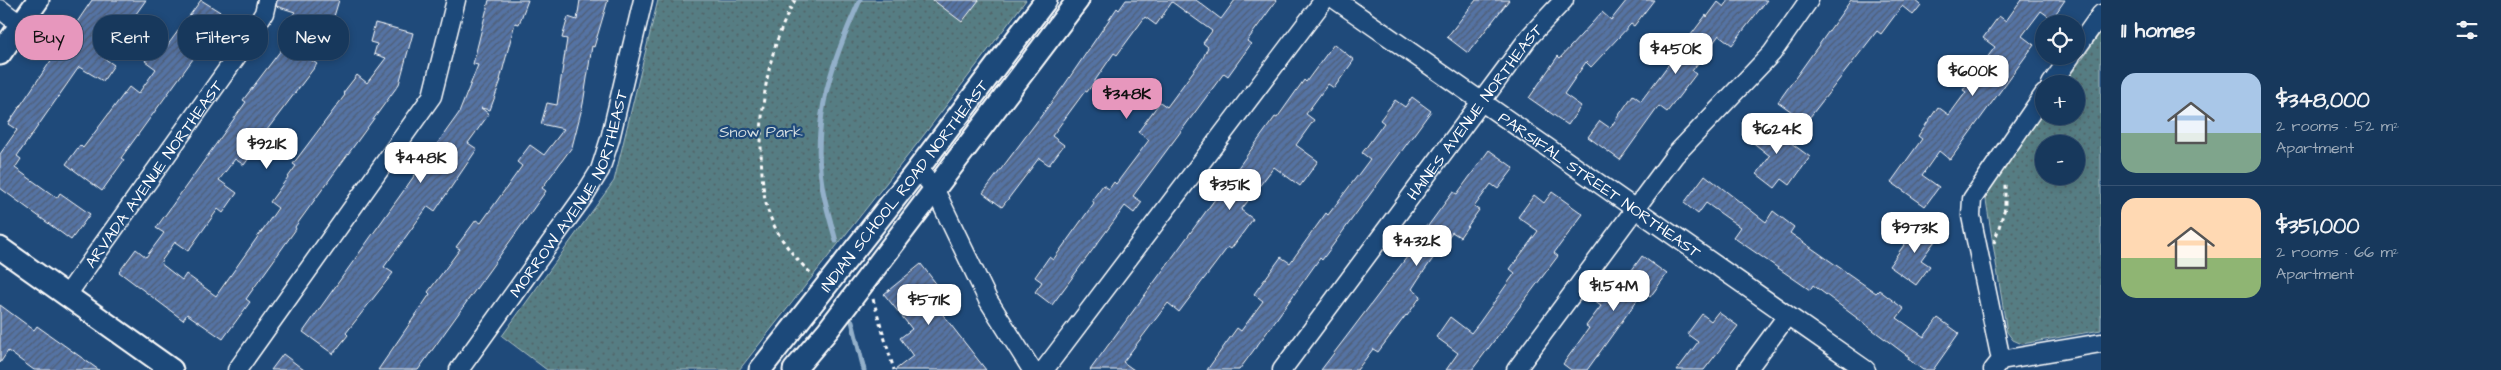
<!DOCTYPE html>
<html lang="en">
<head>
<meta charset="utf-8">
<style>
  body { margin:0; font-family:"Architects Daughter",sans-serif; background:#203f62; color:#f1f3f6; height:100vh; display:flex; flex-direction:column; font-size:19px; white-space:nowrap }
  * { box-sizing:border-box; margin:0 }
  p { font-size:16px; color:#9eacbb }
  .icon { flex:none; width:28px; height:28px; fill:none; stroke:currentColor; stroke-width:2; stroke-linecap:round; stroke-linejoin:round }
  .map { position:relative; flex:1; overflow:hidden }
  .side { display:flex; flex-direction:column; background:#17385c; width:400px }
  .side>* { flex:none }
  .banner { position:absolute; left:15px; top:15px; width:475px; height:45px; display:flex; gap:10px }
  .buttons { position:absolute; left:2035px; top:15px; display:grid; gap:10px }
  .buttons a { display:grid; place-items:center; width:50px; height:50px; border-radius:50%; background:#17385c; box-shadow:0 2px 8px #0003,0 0 0 1px #365272; font-size:25px }
  .price { position:absolute; translate:-50% -42px; padding:0 11px; border-radius:10px; background:#fff; color:#222; font-size:16px; line-height:32px; filter:drop-shadow(0 1px 2px #0008) }
  .price::after { content:''; position:absolute; left:50%; top:30px; width:15px; height:11px; margin-left:-8px; background:inherit; clip-path:polygon(0 0,100% 0,50% 100%) }
  .price.current { background:#e797bd; color:#111 }
  ul { padding:0; list-style:none }
  li { display:flex; align-items:center; gap:15px; height:125px; padding:0 20px }
  li+li { border-top:1px solid #365272 }
  li span { display:grid; place-items:center; flex:none; width:140px; height:100px; border-radius:15px; color:#555 }
  li>.icon { margin-inline-start:auto }
  span .icon { width:60px; height:60px; fill:#fffc; stroke-width:1 }
  li b { font-size:21px }
  h2 { display:flex; justify-content:space-between; align-items:center; height:60px; padding:0 20px; font-size:21px }
  .chip { padding:0 18px; border-radius:20px; background:#17385c; box-shadow:0 2px 8px #0003,0 0 0 1px #365272; font-size:18px; line-height:45px }
  .chip.current { background:#e797bd; color:#111 }
  main { display:flex; flex:1; min-height:0 }
  .map>svg:first-child { display:block }
  .park { fill:url(#park-dots); stroke:#aabec1; fill-rule:evenodd }
  .lines { fill:none; stroke-linecap:round; stroke-linejoin:round }
  .stream { stroke:#93b0ca; stroke-width:5 }
  .building { fill:url(#building-hatch); stroke:#fff }
  .minor-casing { stroke:#fff; stroke-width:21 }
  .tertiary-casing { stroke:#fff; stroke-width:25 }
  .path { stroke:#fff; stroke-width:3; stroke-dasharray:4 4; stroke-linecap:butt }
  .minor { stroke:#1f4a7a; stroke-width:18 }
  .tertiary { stroke:#1f4a7a; stroke-width:21 }
  .labels { text-anchor:middle; stroke-width:4.5; stroke-linejoin:round; paint-order:stroke }
  .street-label { font-size:16px; fill:#fff; stroke:#1f4a7a }
  .park-label { font-size:16px; fill:#d5dee0; stroke:#1f4a7a }
</style>
</head>
<body>
<main>
<div class="map">
<svg width="2101" height="370" viewBox="0 0 2101 370">
  <defs>
    <pattern id="park-dots" width="8" height="8" patternUnits="userSpaceOnUse" patternTransform="scale(1.25)"><rect width="8" height="8" fill="#567d83"/><path d="M2 2h.1M6 6h.1" fill="none" stroke="#516468" stroke-width="1.8" stroke-linecap="round"/></pattern>
    <pattern id="building-hatch" width="6" height="6" patternUnits="userSpaceOnUse" patternTransform="scale(1.25)"><rect width="6" height="6" fill="#5473a4"/><path d="M-1 1l2-2M0 6l6-6M5 7l2-2" fill="none" stroke="#505e74"/></pattern>
  </defs>
  <rect width="100%" height="100%" fill="#1f4a7a"/>
  <filter id="ink" filterUnits="userSpaceOnUse"><feTurbulence type="fractalNoise" baseFrequency=".02" numOctaves="2"/><feDisplacementMap in="SourceGraphic" scale="10" xChannelSelector="R" yChannelSelector="G"/><feConvolveMatrix kernelMatrix="1 2 1 2 8 2 1 2 1" color-interpolation-filters="sRGB"/></filter>
  <g filter="url(#ink)">
    <!-- park -->
    <g class="park">
      <polygon points="658,0 1026,0 920,140 739,370 547,370 502,336 614,181"/>
      <path d="M2101 32V330L2022 344 2013 340 2007 332 1986 200 1988 191 2044 112V116H2076V84H2064ZM2044 144H2076V176H2044Z"/>
    </g>
    <g class="lines">
      <!-- stream -->
      <g class="stream">
        <path d="M836 241C831 223 825 204 822 185 811 119 833 59 860 0"/>
        <polyline points="852,321 864,370"/>
      </g>
    </g>
    <!-- building -->
    <g class="building">
      <polygon points="92,0 146,0 104,58 114,65 103,81 79,67 17,156 21,159 15,168 57,198 60,193 90,214 71,240 0,188 0,154 17,130 8,124"/>
      <polygon points="201,0 225,15 121,158 124,160 102,191 66,164 80,145 83,148 129,87 138,94 156,69 145,61 160,41 167,46"/>
      <polygon points="277,0 339,0 332,23 323,21 311,37 300,35 308,40 300,52 317,64 260,139 262,140 244,165 235,159 219,180 237,193 223,213 218,209 188,251 175,242 160,263 182,280 186,274 216,296 278,208 270,202 296,166 293,164 345,95 343,93 357,75 367,83 386,58 374,54 377,44 370,42 375,23 413,33 399,84 295,227 296,229 246,299 250,302 223,339 187,314 183,320 119,272 136,249 146,257 164,233 156,228 246,102 243,100 294,33 282,30 295,12 276,6"/>
      <polygon points="489,0 528,0 519,24 515,23 500,80 501,80 490,110 481,108 489,114 468,143 477,149 435,211 428,206 384,267 393,273 346,333 348,335 333,354 303,332 459,113 478,65 473,64"/>
      <polygon points="580,0 608,0 594,47 592,46 583,104 572,147 542,188 546,191 418,370 378,370 430,294 428,292 460,249 456,247 476,220 481,223 522,166 517,162 530,145 544,155 564,129 541,124 547,103 557,105 567,39 562,38 568,17 577,20"/>
      <polygon points="933,0 979,0 962,22"/>
      <polygon points="1126,0 1196,0 1221,19 1235,0 1277,0 1247,41 1251,44 1228,76 1224,73 1133,196 1142,202 1134,213 1125,206 1052,305 1035,292 1042,282 1035,277 1049,257 1053,260 1094,203 1092,200 1103,185 1109,189 1114,182 1116,184 1149,140 1138,132 1160,102 1167,107 1203,58 1208,47 1203,43 1212,31 1172,2 1156,25 1145,17 1117,55 1114,53 1087,92 1085,91 1052,136 1064,145 1049,165 1039,158 1002,207 983,193 1063,87 1117,8 1119,10"/>
      <polygon points="1476,0 1509,0 1468,53 1447,37"/>
      <polygon points="1627,0 1654,0 1634,26 1631,24 1591,67 1586,62 1564,94 1581,106 1568,125 1529,98 1558,56 1560,58 1602,12 1611,20"/>
      <polygon points="1729,0 1767,0 1732,45 1719,35 1692,71 1696,74 1667,112 1659,106 1620,160 1588,137 1600,121 1610,128 1633,95 1641,101 1706,15 1707,17 1718,2 1724,7"/>
      <polygon points="1851,0 1915,0 1921,5 1913,15 1902,6 1881,34 1877,31 1806,122 1778,102"/>
      <polygon points="2021,0 2065,0 2052,19 2041,11 2022,36 2034,45 1950,160 1939,151 1922,175 1939,187 1925,206 1891,182 1922,139 1918,136 1938,107 1949,115 1966,92 1963,90 1995,47 1983,38 1999,16 2006,21"/>
      <polygon points="1334,44 1354,60 1334,88 1328,84 1306,114 1314,120 1296,145 1318,161 1300,186 1274,167 1241,210 1253,219 1231,249 1228,247 1179,312 1168,303 1123,362 1134,370 1090,370 1275,117 1277,118 1304,80 1306,82"/>
      <polygon points="1412,97 1431,111 1322,260 1320,258 1265,335 1239,370 1207,370 1237,328 1241,331 1263,301 1254,294 1281,257 1290,263 1326,213 1328,215 1370,159 1362,153 1384,123 1380,120 1395,100 1405,107"/>
      <polygon points="1759,119 1810,157 1790,185 1782,179 1775,188 1757,174 1770,156 1746,137"/>
      <polygon points="1489,150 1514,168 1498,189 1491,184 1474,207 1479,210 1460,237 1452,232 1419,278 1412,289 1421,296 1407,316 1406,315 1378,352 1373,349 1357,370 1321,370 1407,257 1404,255 1426,225 1428,226 1453,192 1457,194"/>
      <polygon points="1705,175 1766,222 1773,211 1794,227 1790,233 1876,293 1879,290 1904,309 1897,318 1924,337 1938,318 1959,333 1933,370 1923,370 1908,359 1909,357 1813,285 1810,290 1733,237 1740,227 1706,203 1698,214 1684,203"/>
      <polygon points="1552,192 1583,214 1554,253 1558,256 1472,370 1446,370 1458,353 1436,337 1450,317 1471,333 1479,323 1515,273 1510,269 1538,231 1518,217 1534,195 1544,203"/>
      <polygon points="1921,221 1940,234 1921,260 1930,266 1916,285 1889,266"/>
      <polygon points="1642,256 1667,274 1650,297 1643,292 1587,370 1571,370 1563,364 1589,328 1586,326 1601,306 1591,299 1600,286 1613,296"/>
      <polygon points="921,264 951,303 940,311 986,370 895,370 913,356 900,338 912,329 884,294"/>
      <polygon points="0,305 34,330 37,326 99,370 34,370 8,351 0,363"/>
      <polygon points="1718,312 1738,326 1704,370 1677,370 1698,342 1687,334 1702,314 1711,321"/>
      <polygon points="283,354 304,370 271,370"/>
    </g>
    <g class="lines">
      <!-- minor casing -->
      <g class="minor-casing">
        <g id="minor">
          <path id="s1" d="M1336 0 1866 370"/>
          <polyline points="0,9 21,25"/>
          <polyline points="2076,49 2101,14"/>
          <polyline points="2051,84 2071,56"/>
          <polyline points="918,169 934,188 988,300 1032,370"/>
          <path id="s2" d="M67 295 237 56 264 13 267 0"/>
          <polyline points="2001,360 1971,216 1972,199 2044,94"/>
          <polyline points="237,370 432,96 456,0"/>
          <path id="s3" d="M459 370 584 196 600 170 610 139 643 0"/>
          <polyline points="1044,370 1324,0"/>
          <path id="s4" d="M1282 370 1530 36 1564 0"/>
          <polyline points="1516,370 1675,155 1772,53 1809,0"/>
          <polyline points="1747,370 1787,316"/>
          <polyline points="1993,370 2001,360 2101,343"/>
        </g>
      </g>
      <!-- tertiary casing -->
      <g class="tertiary-casing">
        <g id="tertiary">
          <polyline points="0,54 38,0"/>
          <polyline points="0,248 172,370"/>
          <path id="s5" d="M760 370 918 169 1046 0"/>
          <polyline points="794,370 828,330 1078,0"/>
        </g>
      </g>
      <!-- path -->
      <g class="path">
        <path d="M795 0C766 52 758 114 762 173 763 189 765 206 772 221 780 240 798 262 813 275"/>
        <polyline points="1994,243 2005,208 2005,181"/>
        <polyline points="873,299 894,370"/>
      </g>
      <!-- minor -->
      <use href="#minor" class="minor"/>
      <!-- tertiary -->
      <use href="#tertiary" class="tertiary"/>
    </g>
  </g>
  <g class="labels">
    <!-- street labels -->
    <g class="street-label">
      <text dy="6" stroke="none"><textPath href="#s4" startOffset="322">HAINES AVENUE NORTHEAST</textPath></text>
      <text dy="6" stroke="none"><textPath href="#s2" startOffset="149">ARVADA AVENUE NORTHEAST</textPath></text>
      <text dy="6" stroke="none"><textPath href="#s1" startOffset="322">PARSIFAL STREET NORTHEAST</textPath></text>
      <text dy="6" stroke="none"><textPath href="#s5" startOffset="234">INDIAN SCHOOL ROAD NORTHEAST</textPath></text>
      <text dy="6" stroke="none"><textPath href="#s3" startOffset="210">MORROW AVENUE NORTHEAST</textPath></text>
    </g>
    <!-- park labels -->
    <g class="park-label">
      <text x="761" y="137">Snow Park</text>
    </g>
  </g>
</svg>
<div class="buttons">
<a><svg class="icon" aria-label="locate" viewBox="0 0 24 24"><circle cx="12" cy="12" r="6"/><path d="M12 2v4M12 18v4M2 12h4M18 12h4"/></svg></a>
<a>+</a>
<a>−</a>
</div>
<b class="price" style="left:1676px;top:75px">$450K</b>
<b class="price" style="left:1973px;top:97px">$600K</b>
<b class="price current" style="left:1127px;top:120px">$348K</b>
<b class="price" style="left:1777px;top:155px">$624K</b>
<b class="price" style="left:267px;top:170px">$921K</b>
<b class="price" style="left:421px;top:184px">$448K</b>
<b class="price" style="left:1230px;top:211px">$351K</b>
<b class="price" style="left:1915px;top:254px">$973K</b>
<b class="price" style="left:1417px;top:267px">$432K</b>
<b class="price" style="left:1614px;top:312px">$1.54M</b>
<b class="price" style="left:929px;top:326px">$571K</b>
<div class="banner">
<a class="chip current">Buy</a>
<a class="chip">Rent</a>
<a class="chip">Filters</a>
<a class="chip">New</a>
</div>
</div>
<section class="side">
<h2>11 homes<svg class="icon" aria-label="filters" viewBox="0 0 24 24"><path d="M4 7h16M4 17h16"/><circle cx="9" cy="7" r="2"/><circle cx="15" cy="17" r="2"/></svg></h2>
<ul>
<li><span style="background:linear-gradient(#a9c7e8 60%,#7fa58c 0)"><svg class="icon" aria-label="home" viewBox="0 0 24 24"><path d="M3 11l9-7 9 7M6 9v11h12V9"/></svg></span><div><b>$348,000</b><p>2 rooms · 52 m²</p><p>Apartment</p></div></li>
<li><span style="background:linear-gradient(#ffd9b3 60%,#8fb573 0)"><svg class="icon" aria-label="home" viewBox="0 0 24 24"><path d="M3 11l9-7 9 7M6 9v11h12V9"/></svg></span><div><b>$351,000</b><p>2 rooms · 66 m²</p><p>Apartment</p></div></li>
</ul>
</section>
</main>
</body>
</html>
